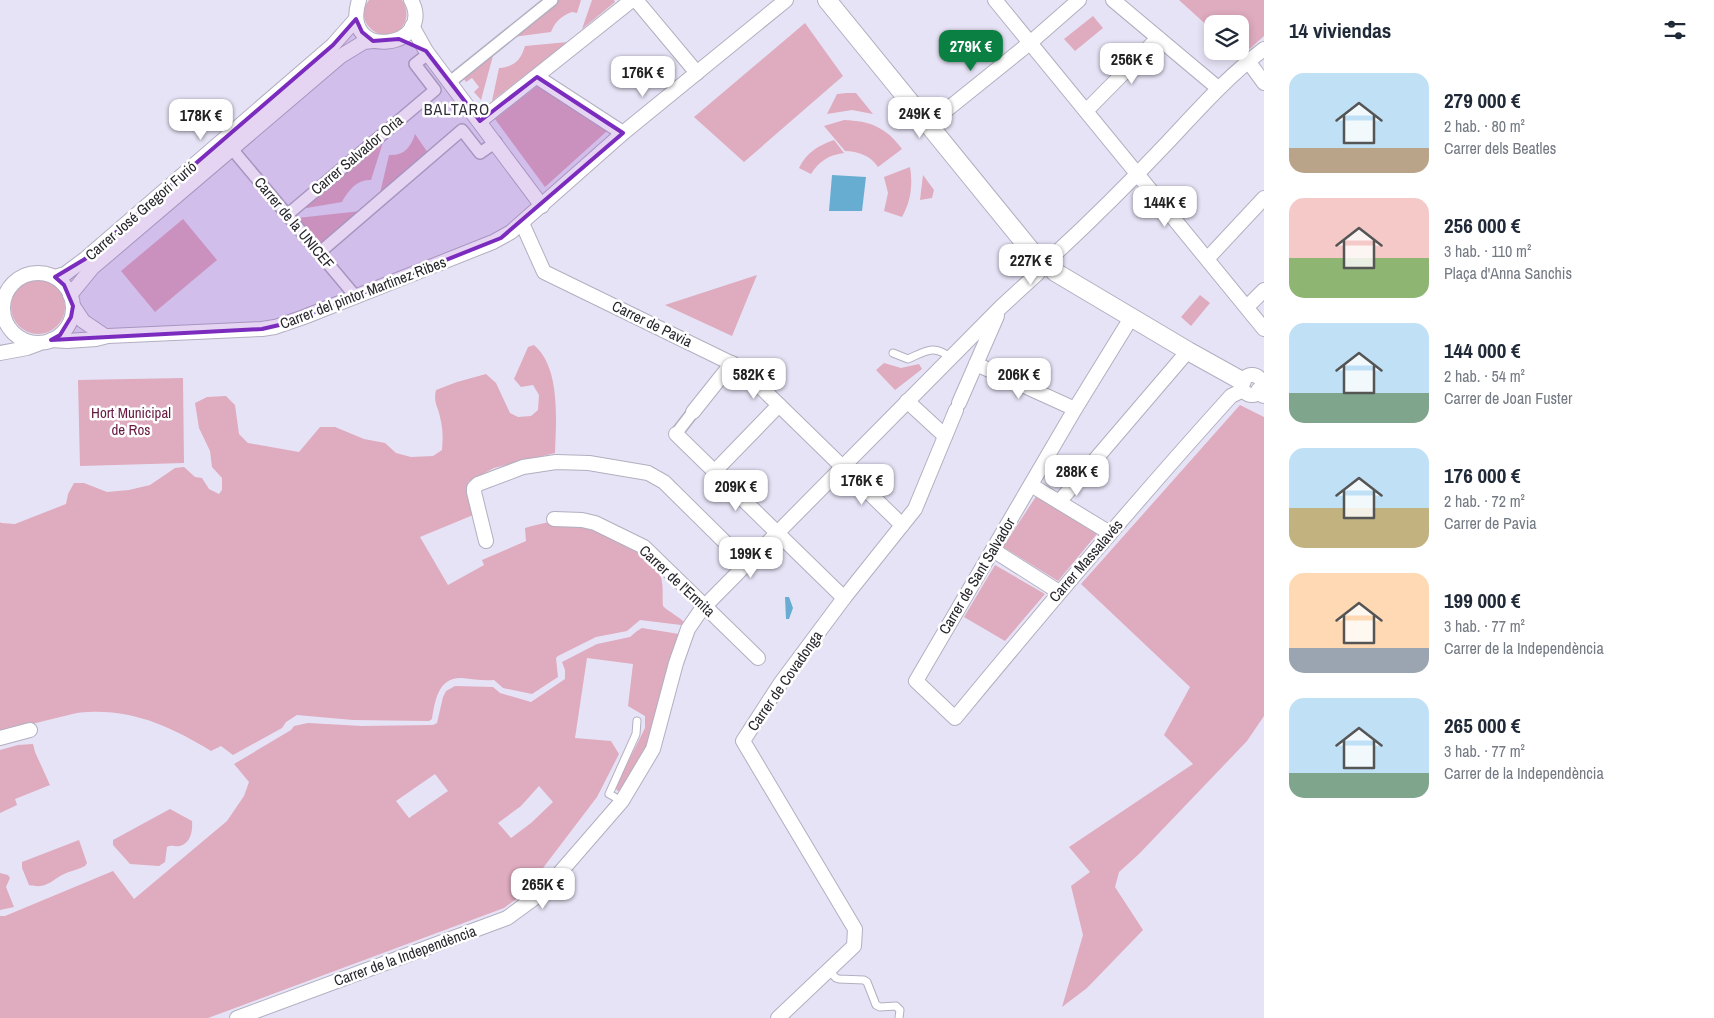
<!DOCTYPE html>
<html lang="es">
<head>
<meta charset="utf-8">
<style>
  body { margin:0; font-family:"Archivo Narrow",sans-serif; background:#f6f6f7; color:#1f2937; height:100vh; display:flex; flex-direction:column; font-size:19px; white-space:nowrap }
  * { box-sizing:border-box; margin:0 }
  p { font-size:16px; color:#747a83 }
  .icon { flex:none; width:28px; height:28px; fill:none; stroke:currentColor; stroke-width:2; stroke-linecap:round; stroke-linejoin:round }
  .map { position:relative; flex:1; overflow:hidden }
  .details { display:flex; flex-direction:column; background:#fff; width:450px }
  .details>* { flex:none }
  .fabs { position:absolute; left:1204px; top:15px; display:grid; gap:10px }
  .fabs a { display:grid; place-items:center; width:45px; height:45px; border-radius:10px; background:#fff; box-shadow:0 2px 8px #0003; font-size:25px }
  .price { position:absolute; translate:-50% -42px; padding:0 11px; border-radius:10px; background:#fff; color:#222; font-size:16px; line-height:32px; filter:drop-shadow(0 1px 2px #0008) }
  .price::after { content:''; position:absolute; left:50%; top:30px; width:15px; height:11px; margin-left:-8px; background:inherit; clip-path:polygon(0 0,100% 0,50% 100%) }
  .price.current { background:#0b8043; color:#fff }
  ul { padding:0; list-style:none }
  li { display:flex; align-items:center; gap:15px; height:125px; padding:0 25px }
  li span { display:grid; place-items:center; flex:none; width:140px; height:100px; border-radius:15px; color:#555 }
  li>.icon { margin-inline-start:auto }
  span .icon { width:60px; height:60px; fill:#fffc; stroke-width:1 }
  li b { font-size:21px }
  h2 { display:flex; justify-content:space-between; align-items:center; height:60px; padding:0 25px; font-size:21px }
  main { display:flex; flex:1; min-height:0 }
  .map>svg:first-child { display:block }
  .green { fill:#dfabbe; fill-rule:evenodd }
  .water { fill:#67add2 }
  .lines { fill:none; stroke-linecap:round; stroke-linejoin:round }
  .service-casing { stroke:#b2afc0; stroke-width:9 }
  .pedestrian-casing { stroke:#b2afc0; stroke-width:14 }
  .minor-casing { stroke:#b2afc0; stroke-width:16 }
  .tertiary-casing { stroke:#b2afc0; stroke-width:20 }
  .service { stroke:#fff; stroke-width:7 }
  .pedestrian { stroke:#fff; stroke-width:11 }
  .minor { stroke:#fff; stroke-width:14 }
  .tertiary { stroke:#fff; stroke-width:18 }
  .marked { fill:#7b2cbf; fill-opacity:0.2; stroke:#7b2cbf; stroke-width:4; stroke-linejoin:round }
  .labels { text-anchor:middle; stroke-width:5; stroke-linejoin:round; paint-order:stroke }
  .street-label { font-size:15px; fill:#28262d; stroke:#fff }
  .park-label { font-size:15px; fill:#691941; stroke:#fff }
  .neighbourhood-label { font-size:16px; letter-spacing:1px; fill:#312e3c; stroke:#fff }
</style>
</head>
<body>
<main>
<div class="map">
<svg width="1264" height="1018" viewBox="0 0 1264 1018">
  <rect width="100%" height="100%" fill="#e7e3f6"/>
  <!-- green -->
  <g class="green">
    <path d="M369 0H402C406 6 408 14 405 22 392 51 349 26 369 0Z"/>
    <path d="M559 0H581L577 13 572 12C561 16 555 22 551 32L513 37Z"/>
    <polygon points="592,0 614,0 615,2 582,29"/>
    <polygon points="1179,0 1264,0 1264,36 1242,56 1237,51 1240,51 1240,24 1212,24 1212,30"/>
    <polygon points="1093,16 1103,28 1075,51 1064,39"/>
    <polygon points="805,23 843,76 744,162 694,117"/>
    <path d="M568 42 492 101 499 68C514 67 521 60 525 46Z"/>
    <polygon points="494,52 481,100 474,92 479,87 472,78 466,82 462,76"/>
    <polygon points="537,86 607,131 545,187 495,119"/>
    <polygon points="847,93 856,93 873,114 852,110 827,114 837,94"/>
    <path d="M844 120C870 121 886 127 902 149L878 167C871 156 858 151 845 151L824 126Z"/>
    <path d="M415 134 428 153 380 193 389 155C404 156 411 147 415 134Z"/>
    <path d="M385 136 371 180C357 179 348 191 342 202L301 209Z"/>
    <path d="M834 140 844 153C829 155 819 161 811 174L799 168C806 153 819 145 834 140Z"/>
    <path d="M910 167C913 185 911 201 902 217L884 211 888 193 884 177Z"/>
    <polygon points="923,175 934,190 932,198 920,200"/>
    <polygon points="361,211 320,245 297,218"/>
    <polygon points="183,219 217,260 155,312 121,271"/>
    <polygon points="757,275 732,336 665,305"/>
    <circle cx="38" cy="307" r="27"/>
    <polygon points="1200,295 1210,303 1191,326 1181,317"/>
    <path d="M534 345C561 368 556 421 555 453L494 468 468 482 478 513 420 537 448 585 484 565 482 560 526 541 525 528C543 523 563 518 582 522 606 527 648 553 660 575 664 583 662 597 663 606 669 612 678 616 684 622L681 625 640 620 627 631 596 637 558 656 556 658 558 677 532 694 503 688 494 680C483 681 473 679 462 678 438 677 435 701 432 719L429 721 353 720 297 715 286 722 282 728 233 755 221 746 211 751C173 728 136 710 89 712 75 712 62 717 48 720 32 724 16 728 0 732V522L1 523 15 524 66 504 68 494 74 483H84L107 492 129 490 150 485 175 468 184 467 195 477 202 478 209 489 219 494 222 490V478L212 467 210 451 199 428 195 403 207 397 226 396 235 405 239 434 248 443 299 452 320 427H335L364 439 385 443 396 453 411 457 433 456 442 450C443 438 443 429 440 417 438 406 433 403 436 390L457 382 486 374 496 383 510 413 518 417 531 416 538 410 539 395 533 385 521 387 514 379 528 347Z"/>
    <polygon points="884,363 901,368 919,364 922,369 895,390 876,370"/>
    <polygon points="183,378 184,463 80,466 78,380"/>
    <polygon points="1240,405 1264,417 1264,716 1247,741 1139,854 1119,872 1115,887 1143,930 1087,988 1062,1007 1083,935 1071,886 1090,872 1069,847 1193,764 1164,735 1190,687 1081,584"/>
    <polygon points="1037,495 1097,534 1058,581 1003,547"/>
    <polygon points="995,565 1045,594 1005,641 964,617"/>
    <path d="M642 628 679 634 646 749 623 790 618 791 615 788 645 728V716L628 706 633 664 587 658 575 738 611 741 619 754 597 797 543 868 549 875 504 908 208 1018H0V916H5L113 871 134 899 227 821 244 796 249 782 234 764 291 730 294 726 308 723 362 726 433 725 437 723 443 697 446 691 455 686 493 687 500 693 531 702 565 679V670L562 662 597 644 630 637 637 631ZM435 774 448 791 409 818 396 801ZM539 786 553 802 531 823 511 838 498 823 521 806Z"/>
    <polygon points="33,744 35,752 50,785 15,799 17,805 0,813 0,750 18,745"/>
    <path d="M170 809 192 821C193 830 191 843 180 846 174 847 172 844 167 847L165 862 159 866 130 864 113 845V840Z"/>
    <path d="M79 840 87 863 85 866C78 870 69 871 62 875 50 882 45 889 29 885L22 868V862Z"/>
    <polygon points="0,873 8,875 10,878 6,887 14,907 0,910"/>
  </g>
  <!-- water -->
  <g class="water">
    <polygon points="832,175 866,177 862,211 829,211"/>
    <polygon points="785,597 789,597 793,608 789,619 786,619"/>
  </g>
  <g class="lines">
    <!-- service casing -->
    <g class="service-casing">
      <g id="service">
        <path d="M893 353 908 359C926 351 934 344 951 358"/>
        <polyline points="622,801 609,794 636,734 637,721"/>
        <polyline points="828,970 836,978 839,979 864,980 867,982 876,1005 880,1007 896,1006 900,1010 899,1018"/>
      </g>
    </g>
    <!-- pedestrian casing -->
    <g class="pedestrian-casing">
      <g id="pedestrian">
        <polyline points="450,82 552,0"/>
        <polyline points="232,149 356,297"/>
        <polyline points="287,215 435,90 415,64 428,54"/>
        <polyline points="319,253 462,130 480,153 496,142"/>
        <polyline points="676,434 693,412"/>
      </g>
    </g>
    <!-- minor casing -->
    <g class="minor-casing">
      <g id="minor">
        <path d="M359 0C339 63 437 48 411 0"/>
        <polyline points="636,0 697,73"/>
        <polyline points="995,0 1264,329"/>
        <polyline points="1113,0 1218,88"/>
        <polyline points="412,26 426,51 542,206"/>
        <polyline points="1248,61 1264,83"/>
        <polyline points="537,77 623,133"/>
        <polyline points="1086,111 1158,38"/>
        <polyline points="480,121 632,0"/>
        <polyline points="929,124 1031,42 1079,0"/>
        <polyline points="522,223 544,272 741,368 902,525"/>
        <path d="M1054 255C1093 219 1131 181 1168 142 1198 110 1228 76 1264 49"/>
        <polyline points="1208,258 1264,198"/>
        <circle cx="38" cy="308" r="35"/>
        <polyline points="55,277 65,274 85,259 333,45 356,19"/>
        <polyline points="70,295 92,268 341,56 364,42 373,41"/>
        <polyline points="73,306 83,321 105,336"/>
        <polyline points="1247,307 1264,290"/>
        <path d="M1131 318 1075 409 916 681 955 718C1045 609 1136 501 1231 396L1243 390"/>
        <polyline points="51,340 67,341 96,339 108,336 262,329 275,327 304,317 493,242 511,232 623,133 786,0"/>
        <polyline points="0,353 27,348 38,344"/>
        <polyline points="976,364 1075,409"/>
        <circle cx="1252" cy="385" r="10"/>
        <polyline points="907,401 945,436"/>
        <polyline points="959,403 997,316"/>
        <polyline points="693,412 732,363"/>
        <polyline points="676,434 844,598"/>
        <polyline points="715,471 779,405"/>
        <polyline points="1031,485 1110,533"/>
        <polyline points="1059,502 1188,351"/>
        <polyline points="554,519 582,520 595,523 644,547 758,658"/>
        <polyline points="486,541 474,492 474,488 478,484 523,467 556,462 589,463 648,473 664,482 746,563"/>
        <polyline points="993,550 1059,592"/>
        <polyline points="0,738 30,730"/>
        <polyline points="237,1018 507,918 544,891 622,801 653,749 676,663 688,629 701,610 1001,307 1038,273"/>
        <polyline points="778,1018 854,946 855,929 743,741 780,684 844,598 915,509 956,410"/>
      </g>
    </g>
    <!-- tertiary casing -->
    <g class="tertiary-casing">
      <g id="tertiary">
        <polyline points="827,0 1037,258"/>
        <polyline points="1055,272 1188,351 1242,381"/>
        <polyline points="1260,391 1264,394"/>
      </g>
    </g>
    <!-- service -->
    <use href="#service" class="service"/>
    <!-- pedestrian -->
    <use href="#pedestrian" class="pedestrian"/>
    <!-- minor -->
    <use href="#minor" class="minor"/>
    <!-- tertiary -->
    <use href="#tertiary" class="tertiary"/>
  </g>
  <!-- marked area -->
  <path class="marked" d="M356 19 362 32 373 41 399 39 426 51 480 121 537 77 623 133 501 238 288 323 262 329 51 340 60 335 71 317 73 306 64 285 55 277 85 259 333 45Z"/>
  <g class="labels">
    <!-- street labels -->
    <g class="street-label">
      <text transform="translate(357 155) rotate(-40)" y="5">Carrer Salvador Oria</text>
      <text transform="translate(141 211) rotate(-41)" y="5">Carrer José Gregori Furió</text>
      <text transform="translate(294 223) rotate(50)" y="5">Carrer de la UNICEF</text>
      <text transform="translate(363 293) rotate(-21)" y="5">Carrer del pintor Martinez Ribes</text>
      <text transform="translate(652 324) rotate(26)" y="5">Carrer de Pavia</text>
      <text transform="translate(1086 561) rotate(-49)" y="5">Carrer Massalavés</text>
      <text transform="translate(977 576) rotate(-59)" y="5">Carrer de Sant Salvador</text>
      <text transform="translate(677 581) rotate(43)" y="5">Carrer de l'Ermita</text>
      <text transform="translate(785 681) rotate(-55)" y="5">Carrer de Covadonga</text>
      <text transform="translate(405 956) rotate(-20)" y="5">Carrer de la Independència</text>
    </g>
    <!-- park labels -->
    <g class="park-label">
      <text x="131" y="418">Hort Municipal<tspan x="131" dy="17">de Ros</tspan></text>
    </g>
    <!-- neighbourhood labels -->
    <g class="neighbourhood-label">
      <text x="457" y="115">BALTARO</text>
    </g>
  </g>
</svg>
<div class="fabs">
<a><svg class="icon" aria-label="layers" viewBox="0 0 24 24"><path d="M12 4l9 5-9 5-9-5zM3 14l9 5 9-5"/></svg></a>
</div>
<b class="price current" style="left:971px;top:72px">279K €</b>
<b class="price" style="left:1132px;top:85px">256K €</b>
<b class="price" style="left:643px;top:98px">176K €</b>
<b class="price" style="left:920px;top:139px">249K €</b>
<b class="price" style="left:201px;top:141px">178K €</b>
<b class="price" style="left:1165px;top:228px">144K €</b>
<b class="price" style="left:1031px;top:286px">227K €</b>
<b class="price" style="left:754px;top:400px">582K €</b>
<b class="price" style="left:1019px;top:400px">206K €</b>
<b class="price" style="left:1077px;top:497px">288K €</b>
<b class="price" style="left:862px;top:506px">176K €</b>
<b class="price" style="left:736px;top:512px">209K €</b>
<b class="price" style="left:751px;top:579px">199K €</b>
<b class="price" style="left:543px;top:910px">265K €</b>
</div>
<section class="details">
<h2>14 viviendas<svg class="icon" aria-label="filters" viewBox="0 0 24 24"><path d="M4 7h16M4 17h16"/><circle cx="9" cy="7" r="2"/><circle cx="15" cy="17" r="2"/></svg></h2>
<ul>
<li><span style="background:linear-gradient(#bfe0f5 75%,#b9a48a 0)"><svg class="icon" aria-label="home" viewBox="0 0 24 24"><path d="M3 11l9-7 9 7M6 9v11h12V9"/></svg></span><div><b>279 000 €</b><p>2 hab. · 80 m²</p><p>Carrer dels Beatles</p></div></li>
<li><span style="background:linear-gradient(#f6c9c9 60%,#8fb573 0)"><svg class="icon" aria-label="home" viewBox="0 0 24 24"><path d="M3 11l9-7 9 7M6 9v11h12V9"/></svg></span><div><b>256 000 €</b><p>3 hab. · 110 m²</p><p>Plaça d'Anna Sanchis</p></div></li>
<li><span style="background:linear-gradient(#bfe0f5 70%,#7fa58c 0)"><svg class="icon" aria-label="home" viewBox="0 0 24 24"><path d="M3 11l9-7 9 7M6 9v11h12V9"/></svg></span><div><b>144 000 €</b><p>2 hab. · 54 m²</p><p>Carrer de Joan Fuster</p></div></li>
<li><span style="background:linear-gradient(#bfe0f5 60%,#c2b280 0)"><svg class="icon" aria-label="home" viewBox="0 0 24 24"><path d="M3 11l9-7 9 7M6 9v11h12V9"/></svg></span><div><b>176 000 €</b><p>2 hab. · 72 m²</p><p>Carrer de Pavia</p></div></li>
<li><span style="background:linear-gradient(#ffd9b3 75%,#9aa5b1 0)"><svg class="icon" aria-label="home" viewBox="0 0 24 24"><path d="M3 11l9-7 9 7M6 9v11h12V9"/></svg></span><div><b>199 000 €</b><p>3 hab. · 77 m²</p><p>Carrer de la Independència</p></div></li>
<li><span style="background:linear-gradient(#bfe0f5 75%,#7fa58c 0)"><svg class="icon" aria-label="home" viewBox="0 0 24 24"><path d="M3 11l9-7 9 7M6 9v11h12V9"/></svg></span><div><b>265 000 €</b><p>3 hab. · 77 m²</p><p>Carrer de la Independència</p></div></li>
</ul>
</section>
</main>
</body>
</html>
